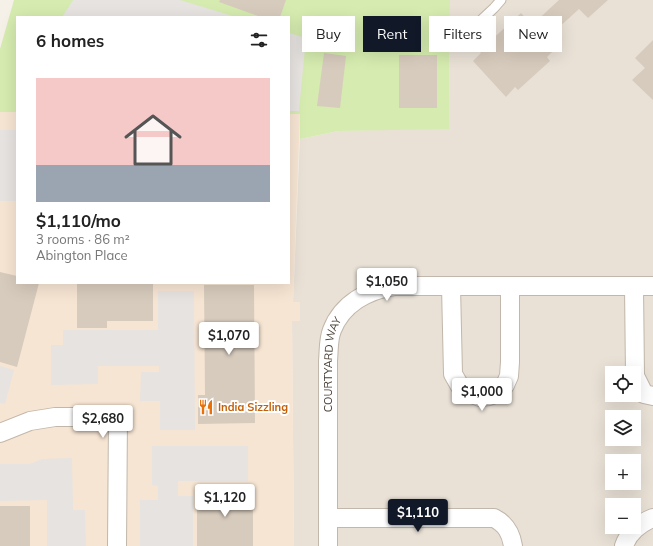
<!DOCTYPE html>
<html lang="en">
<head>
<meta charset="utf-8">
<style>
  body { margin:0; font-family:Mulish,sans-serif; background:#f6f6f6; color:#222; height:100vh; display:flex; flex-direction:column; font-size:15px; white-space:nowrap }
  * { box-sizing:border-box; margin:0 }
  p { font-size:13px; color:#767676 }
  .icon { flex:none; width:22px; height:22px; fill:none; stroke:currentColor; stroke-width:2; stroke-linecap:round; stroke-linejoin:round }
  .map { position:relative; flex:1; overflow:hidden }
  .details { position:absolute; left:16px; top:16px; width:274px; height:268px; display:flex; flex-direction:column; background:#fff; border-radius:0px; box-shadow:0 4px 16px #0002 }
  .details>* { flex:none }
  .top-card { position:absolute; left:302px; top:16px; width:291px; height:36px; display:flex; gap:8px }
  .controls { position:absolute; left:605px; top:366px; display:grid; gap:8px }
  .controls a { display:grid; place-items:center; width:36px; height:36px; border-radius:0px; background:#fff; box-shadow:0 4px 16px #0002; font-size:20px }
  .price { position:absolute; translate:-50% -34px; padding:0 9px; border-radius:4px; background:#fff; color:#222; font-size:13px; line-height:26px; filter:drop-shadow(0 1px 2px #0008) }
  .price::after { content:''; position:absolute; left:50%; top:24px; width:12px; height:9px; margin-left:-6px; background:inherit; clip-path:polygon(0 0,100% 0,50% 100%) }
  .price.current { background:#111827; color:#fff }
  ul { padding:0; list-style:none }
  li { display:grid; align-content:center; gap:8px; height:212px; padding:0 20px }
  li span { display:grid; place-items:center; height:124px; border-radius:0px; color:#555 }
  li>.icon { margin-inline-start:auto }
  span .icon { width:72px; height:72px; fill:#fffc; stroke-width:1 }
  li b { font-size:17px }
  h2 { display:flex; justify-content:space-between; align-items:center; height:48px; padding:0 20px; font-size:17px }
  .chip { padding:0 14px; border-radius:0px; background:#fff; box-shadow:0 4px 16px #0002; font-size:14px; line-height:36px }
  .chip.current { background:#111827; color:#fff }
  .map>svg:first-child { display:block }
  .residential { fill:#e9e1d6; fill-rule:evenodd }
  .commercial { fill:#f7e5d3 }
  .green { fill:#d5ebaf }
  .parking { fill:#e6e3e0 }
  .building { fill:#d7cbbd }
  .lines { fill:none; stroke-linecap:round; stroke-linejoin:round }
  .lane-casing { stroke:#c1b7aa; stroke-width:11 }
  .street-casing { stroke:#c1b7aa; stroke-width:20 }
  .lane { stroke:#fff; stroke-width:9 }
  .street { stroke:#fff; stroke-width:18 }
  .labels { text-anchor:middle; stroke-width:4; stroke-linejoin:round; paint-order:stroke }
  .street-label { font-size:11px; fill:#494036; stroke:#fff }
  .food-label { font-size:11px; font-weight:bold; fill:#c56008; stroke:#fff; text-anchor:start }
</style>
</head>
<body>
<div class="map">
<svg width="653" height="546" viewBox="0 0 653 546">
  <rect width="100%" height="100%" fill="#f5f0e8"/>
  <!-- residential -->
  <path class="residential" d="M450 0H653V546H294L292 321H300V303L293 302 300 139 338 131 449 128ZM612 373H634V395H612ZM612 417H634V439H612ZM612 461H634V483H612ZM612 505H634V527H612Z"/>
  <!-- commercial -->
  <polygon class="commercial" points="0,112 17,112 17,283 289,283 289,114 300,114 293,302 300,302 300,321 292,321 294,546 0,546"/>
  <!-- green -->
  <polygon class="green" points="14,0 450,0 449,129 338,131 300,139 300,114 289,114 289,17 17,17 17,112 0,112 0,49"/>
  <!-- parking -->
  <g class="parking">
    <polygon points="73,0 180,0 236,17 62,17"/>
    <polygon points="289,33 306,38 299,111 289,111"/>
    <rect x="0" y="130" width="17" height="71"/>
    <polygon points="158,291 194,291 195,430 160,430 160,401 140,401 141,372 159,372 159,366 98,366 98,384 51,385 51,345 63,345 63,330 158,330"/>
    <polygon points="0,366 14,370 5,404 0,403"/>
    <polygon points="152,446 248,446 248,481 178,481 178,496 193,496 193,546 140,546 140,500 158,500 158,486 152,485"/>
    <polygon points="72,458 73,510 85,510 86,546 47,546 47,500 0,501 0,464 30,464 42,459"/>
  </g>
  <!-- building -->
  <g class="building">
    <polygon points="220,0 286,0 280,17 261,17 219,2"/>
    <polygon points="559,0 608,0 588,18 579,9 545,40 554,50 547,57 550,61 518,90 515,87 506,97 473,61 481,53 479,51 521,13 532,25"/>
    <polygon points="653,40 653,100 632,80 645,68 635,58"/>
    <polygon points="324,53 346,56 340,108 317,106"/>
    <rect x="399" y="55" width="38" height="53"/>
    <polygon points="0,272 17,276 17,283 39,283 17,367 0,362"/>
    <polygon points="77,283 153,283 153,321 107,321 107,328 77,328"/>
    <polygon points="204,285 254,285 255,423 198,424 198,395 205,395"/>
    <rect x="197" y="491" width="56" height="55"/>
    <rect x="0" y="506" width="30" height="40"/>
  </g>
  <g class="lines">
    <!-- lane casing -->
    <g class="lane-casing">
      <polyline id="lane" points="463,37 494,8 501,0"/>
    </g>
    <!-- street casing -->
    <g class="street-casing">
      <g id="street">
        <polyline points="451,286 453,374 461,388 467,392 480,397 489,396 498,393 505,385 509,376 510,362 510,286"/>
        <polyline points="634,286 635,376 644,394 653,396"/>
        <polyline points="0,433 30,421 55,417 118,417 117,546"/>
        <path d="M328 518H494C506 524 511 533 513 546"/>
        <path id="s1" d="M328 546V361C329 351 328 340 332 330 342 304 367 290 394 286H653"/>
        <path d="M624 546C628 533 640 523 653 518"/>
      </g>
    </g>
    <!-- lane -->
    <use href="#lane" class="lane"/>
    <!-- street -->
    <use href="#street" class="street"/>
  </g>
  <!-- icons -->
  <defs>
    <g id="restaurant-bare" transform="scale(1.2)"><path d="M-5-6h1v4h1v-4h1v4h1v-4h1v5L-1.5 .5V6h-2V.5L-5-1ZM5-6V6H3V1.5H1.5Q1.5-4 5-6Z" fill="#e8710a" stroke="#fff" stroke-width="2.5" paint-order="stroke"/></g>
  </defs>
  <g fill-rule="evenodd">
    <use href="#restaurant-bare" x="206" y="407"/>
  </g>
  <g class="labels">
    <!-- street labels -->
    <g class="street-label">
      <text dy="4" stroke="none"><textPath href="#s1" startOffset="182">COURTYARD WAY</textPath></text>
    </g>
    <!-- food labels -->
    <g class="food-label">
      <text x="218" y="411">India Sizzling</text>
    </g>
  </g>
</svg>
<div class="controls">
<a><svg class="icon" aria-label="locate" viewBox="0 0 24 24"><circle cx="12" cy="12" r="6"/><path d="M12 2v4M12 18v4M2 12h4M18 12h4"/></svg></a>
<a><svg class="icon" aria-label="layers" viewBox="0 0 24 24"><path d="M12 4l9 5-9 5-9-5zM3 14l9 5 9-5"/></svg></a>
<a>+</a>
<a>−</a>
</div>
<b class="price" style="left:387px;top:302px">$1,050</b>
<b class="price" style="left:229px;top:356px">$1,070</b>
<b class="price" style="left:482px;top:412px">$1,000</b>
<b class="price" style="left:103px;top:439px">$2,680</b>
<b class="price" style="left:225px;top:518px">$1,120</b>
<b class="price current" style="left:418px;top:533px">$1,110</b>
<div class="top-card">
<a class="chip">Buy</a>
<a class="chip current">Rent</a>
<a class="chip">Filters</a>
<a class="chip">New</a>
</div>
<section class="details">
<h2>6 homes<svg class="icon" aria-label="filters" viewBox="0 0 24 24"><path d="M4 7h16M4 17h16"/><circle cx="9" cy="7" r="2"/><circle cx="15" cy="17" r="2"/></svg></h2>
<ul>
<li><span style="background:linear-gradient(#f6c9c9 70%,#9aa5b1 0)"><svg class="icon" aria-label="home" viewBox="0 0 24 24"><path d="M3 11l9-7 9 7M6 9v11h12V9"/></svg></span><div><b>$1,110/mo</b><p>3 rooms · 86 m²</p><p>Abington Place</p></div></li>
</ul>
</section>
</div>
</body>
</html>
